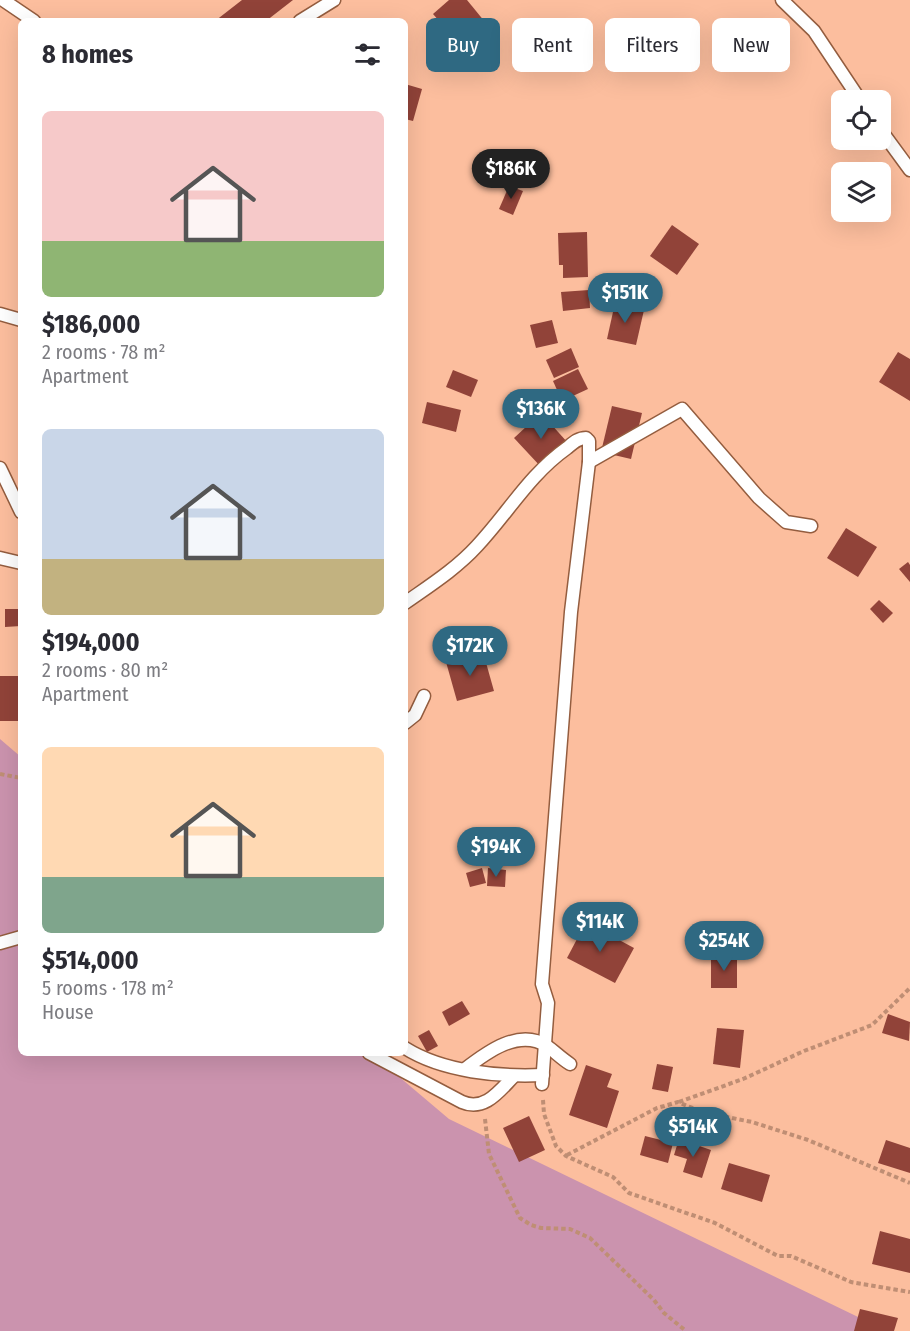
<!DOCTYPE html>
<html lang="en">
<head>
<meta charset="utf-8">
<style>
  body { margin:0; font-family:"Fira Sans Condensed",sans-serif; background:#f2f2f3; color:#2b2b33; height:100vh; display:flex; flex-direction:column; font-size:22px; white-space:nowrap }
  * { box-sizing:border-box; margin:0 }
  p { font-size:20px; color:#7c7c81 }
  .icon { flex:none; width:33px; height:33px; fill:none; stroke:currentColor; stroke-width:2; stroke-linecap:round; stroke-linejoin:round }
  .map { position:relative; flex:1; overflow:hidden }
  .details { position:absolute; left:18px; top:18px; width:390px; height:1038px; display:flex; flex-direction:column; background:#fff; border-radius:9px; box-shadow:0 6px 24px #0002 }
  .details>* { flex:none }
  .top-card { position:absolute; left:426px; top:18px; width:393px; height:54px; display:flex; gap:12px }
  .controls { position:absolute; left:831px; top:90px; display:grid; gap:12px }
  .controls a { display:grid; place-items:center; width:60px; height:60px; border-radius:9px; background:#fff; box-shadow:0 6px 24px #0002; font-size:30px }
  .price { position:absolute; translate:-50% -51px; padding:0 14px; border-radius:21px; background:#2f6982; color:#fff; font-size:20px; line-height:39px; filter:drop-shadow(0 2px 3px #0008) }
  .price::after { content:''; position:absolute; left:50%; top:36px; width:18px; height:14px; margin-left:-9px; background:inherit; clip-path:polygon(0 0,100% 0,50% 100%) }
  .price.selected { background:#222; color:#fff }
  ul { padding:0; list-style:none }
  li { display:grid; align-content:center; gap:12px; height:318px; padding:0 24px }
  li span { display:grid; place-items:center; height:186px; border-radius:9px; color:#555 }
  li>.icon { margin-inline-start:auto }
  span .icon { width:108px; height:108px; fill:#fffc; stroke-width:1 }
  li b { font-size:26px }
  h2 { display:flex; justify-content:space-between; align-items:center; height:72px; padding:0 24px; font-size:26px }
  .pill { padding:0 21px; border-radius:9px; background:#fff; box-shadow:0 6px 24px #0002; font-size:21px; line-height:54px }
  .pill.selected { background:#2f6982; color:#fff }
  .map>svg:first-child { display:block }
  .green { fill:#cb93ae }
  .building { fill:#914339 }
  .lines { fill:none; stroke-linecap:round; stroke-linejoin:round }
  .lane-casing { stroke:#945d3f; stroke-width:15 }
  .path { stroke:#bf8e74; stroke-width:4; stroke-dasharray:4.5 3; stroke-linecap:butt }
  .lane { stroke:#fff; stroke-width:12 }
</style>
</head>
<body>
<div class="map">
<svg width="910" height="1331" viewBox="0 0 910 1331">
  <rect width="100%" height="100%" fill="#fcbe9e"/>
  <!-- green -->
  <polygon class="green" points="0,739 21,757 21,1053 371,1053 449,1119 887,1331 0,1331"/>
  <!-- building -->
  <g class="building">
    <polygon points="242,0 293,0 266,21 215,21"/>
    <polygon points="449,0 467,0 485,22 459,44 433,14"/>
    <polygon points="405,84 422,89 413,121 405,119"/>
    <polygon points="509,186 523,191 513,215 499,209"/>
    <polygon points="672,225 699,244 677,275 650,256"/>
    <polygon points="587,232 588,277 563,278 563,265 559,265 558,233"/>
    <polygon points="589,290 590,308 563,311 561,292"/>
    <polygon points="615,303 644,310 636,345 607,339"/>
    <polygon points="552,320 558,343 536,348 530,325"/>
    <polygon points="571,348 579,367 554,378 546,360"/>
    <polygon points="898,352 910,359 910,401 879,382"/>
    <polygon points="578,369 588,389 562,401 553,381"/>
    <polygon points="453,370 478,380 471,397 446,387"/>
    <polygon points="427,402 461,410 456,432 422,423"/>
    <polygon points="612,406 642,413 631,459 601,452"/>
    <polygon points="541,413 568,443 541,467 514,438"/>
    <polygon points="846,528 877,547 858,577 827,558"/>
    <polygon points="908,562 910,565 910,582 899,569"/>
    <polygon points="879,600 893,613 883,623 870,609"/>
    <polygon points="5,609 21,609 21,626 5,627"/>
    <polygon points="483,652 494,691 457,701 446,662"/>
    <rect x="0" y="676" width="21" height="45"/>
    <polygon points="482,868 486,883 470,887 466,873"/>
    <polygon points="488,868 506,870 505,887 487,886"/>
    <polygon points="586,922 634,948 615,983 567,958"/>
    <rect x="711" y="955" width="26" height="33"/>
    <polygon points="462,1001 470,1014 449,1026 442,1012"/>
    <polygon points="888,1014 910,1022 909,1041 882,1033"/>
    <polygon points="717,1028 744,1030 740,1068 713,1064"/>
    <polygon points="429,1030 438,1046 427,1052 418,1036"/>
    <polygon points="657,1064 673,1067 668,1092 652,1089"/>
    <polygon points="586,1065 612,1074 607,1087 619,1091 607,1128 569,1115"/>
    <polygon points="529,1116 545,1150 519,1162 503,1128"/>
    <polygon points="645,1136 673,1143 668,1163 640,1155"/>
    <polygon points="679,1139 711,1150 702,1178 683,1172 687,1159 674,1155"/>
    <polygon points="886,1140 910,1148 910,1173 878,1163"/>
    <polygon points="729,1163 770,1175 762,1202 721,1189"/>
    <polygon points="880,1231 910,1239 910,1273 872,1264"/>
    <polygon points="860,1309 898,1318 894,1331 854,1331"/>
  </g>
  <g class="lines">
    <!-- lane casing -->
    <g class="lane-casing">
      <g id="lane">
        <polyline points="3,0 34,21"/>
        <polyline points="782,0 814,31 860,100"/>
        <polyline points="300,21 334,0"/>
        <polyline points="880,129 910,170"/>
        <polyline points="0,314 21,320"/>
        <polyline points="589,462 682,409 759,498 786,522 811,526"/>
        <polyline points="0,468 21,512"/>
        <polyline points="0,558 21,563"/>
        <path d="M405 603C429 586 456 569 477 546 508 513 529 475 567 448 573 443 578 438 586 438L589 441V462L571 612 542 984 548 1003 542 1084"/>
        <polyline points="405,723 415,715 424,696"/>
        <polyline points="0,943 21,937"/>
        <path d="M405 1048C443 1072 499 1077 543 1075"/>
        <path d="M369 1053 462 1102C485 1112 500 1090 514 1076"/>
        <path d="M465 1069C487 1052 519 1028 547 1046 555 1052 562 1059 570 1064"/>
      </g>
    </g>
    <!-- path -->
    <g class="path">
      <polyline points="0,774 21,778"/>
      <polyline points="543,1100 544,1114 556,1146 566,1156 613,1177 629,1193 715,1223 778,1256 791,1256 851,1282 910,1292"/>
      <polyline points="679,1102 743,1079 804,1051 872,1025 910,988"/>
      <polyline points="485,1119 489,1154 520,1218 531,1225 541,1228 570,1229 590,1238 654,1300 664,1313 686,1331"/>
      <polyline points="567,1155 657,1108 678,1102 702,1112 752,1122 808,1140 910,1183"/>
    </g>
    <!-- lane -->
    <use href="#lane" class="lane"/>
  </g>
</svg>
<div class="controls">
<a><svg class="icon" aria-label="locate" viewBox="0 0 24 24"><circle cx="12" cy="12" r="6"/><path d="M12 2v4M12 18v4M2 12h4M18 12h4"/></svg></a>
<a><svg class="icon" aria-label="layers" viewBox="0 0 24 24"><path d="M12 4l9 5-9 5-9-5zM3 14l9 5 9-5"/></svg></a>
</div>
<b class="price selected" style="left:511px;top:200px">$186K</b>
<b class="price" style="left:625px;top:324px">$151K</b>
<b class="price" style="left:541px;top:440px">$136K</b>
<b class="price" style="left:470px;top:677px">$172K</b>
<b class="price" style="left:496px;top:878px">$194K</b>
<b class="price" style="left:600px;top:953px">$114K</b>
<b class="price" style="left:724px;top:972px">$254K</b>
<b class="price" style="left:693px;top:1158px">$514K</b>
<div class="top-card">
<a class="pill selected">Buy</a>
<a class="pill">Rent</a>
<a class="pill">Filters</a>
<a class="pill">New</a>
</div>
<section class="details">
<h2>8 homes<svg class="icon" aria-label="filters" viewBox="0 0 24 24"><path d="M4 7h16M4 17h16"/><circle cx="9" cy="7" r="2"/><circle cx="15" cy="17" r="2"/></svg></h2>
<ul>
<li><span style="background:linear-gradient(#f6c9c9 70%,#8fb573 0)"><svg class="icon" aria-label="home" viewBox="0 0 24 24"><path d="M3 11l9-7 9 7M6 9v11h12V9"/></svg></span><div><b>$186,000</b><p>2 rooms · 78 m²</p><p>Apartment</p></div></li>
<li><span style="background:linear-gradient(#c9d6e8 70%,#c2b280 0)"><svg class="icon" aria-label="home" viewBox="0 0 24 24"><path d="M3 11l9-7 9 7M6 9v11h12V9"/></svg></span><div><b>$194,000</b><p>2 rooms · 80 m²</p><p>Apartment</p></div></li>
<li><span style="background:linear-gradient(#ffd9b3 70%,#7fa58c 0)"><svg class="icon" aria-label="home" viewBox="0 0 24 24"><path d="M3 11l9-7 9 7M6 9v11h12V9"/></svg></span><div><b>$514,000</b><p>5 rooms · 178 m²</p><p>House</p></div></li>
</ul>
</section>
</div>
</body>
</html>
